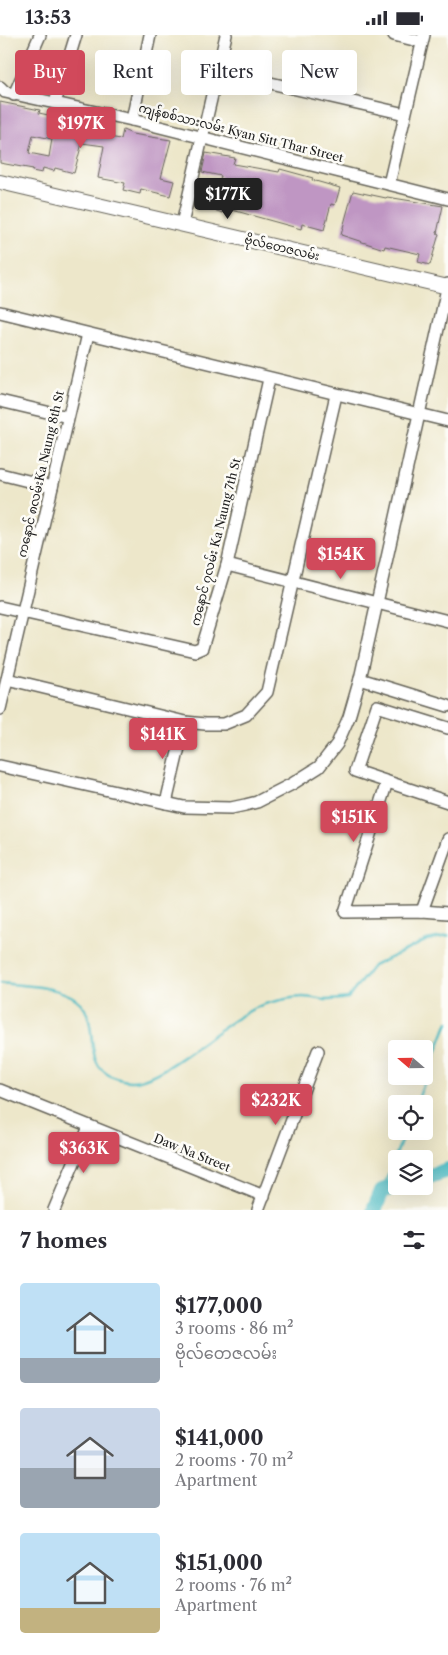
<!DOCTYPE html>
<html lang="en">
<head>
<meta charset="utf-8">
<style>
  body { margin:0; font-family:"Libre Caslon Text","Noto Sans Myanmar",serif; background:#f2f2f3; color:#2b2b33; height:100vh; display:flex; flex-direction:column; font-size:19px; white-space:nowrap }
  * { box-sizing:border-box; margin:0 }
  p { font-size:16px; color:#7c7c81 }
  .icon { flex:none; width:28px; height:28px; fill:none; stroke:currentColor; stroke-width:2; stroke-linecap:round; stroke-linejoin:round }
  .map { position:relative; height:1175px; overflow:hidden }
  .sheet { display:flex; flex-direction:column; background:#fff; flex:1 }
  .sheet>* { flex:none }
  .banner { position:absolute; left:15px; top:15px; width:419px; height:45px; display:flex; gap:10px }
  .needle { width:32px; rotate:290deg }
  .fabs { position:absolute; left:388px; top:1005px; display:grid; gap:10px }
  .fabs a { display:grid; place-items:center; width:45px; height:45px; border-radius:5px; background:#fff; box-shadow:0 5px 20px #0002; font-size:25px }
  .price { position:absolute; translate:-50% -42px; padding:0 11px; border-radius:5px; background:#d1495b; color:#fff; font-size:16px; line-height:32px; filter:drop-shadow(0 1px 2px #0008) }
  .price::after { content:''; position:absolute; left:50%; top:30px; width:15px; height:11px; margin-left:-8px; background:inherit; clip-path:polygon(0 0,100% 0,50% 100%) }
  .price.active { background:#222; color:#fff }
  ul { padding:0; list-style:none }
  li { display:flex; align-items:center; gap:15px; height:125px; padding:0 20px }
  li span { display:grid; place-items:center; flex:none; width:140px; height:100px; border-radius:5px; color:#555 }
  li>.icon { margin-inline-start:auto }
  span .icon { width:60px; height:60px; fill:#fffc; stroke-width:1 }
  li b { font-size:21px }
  h2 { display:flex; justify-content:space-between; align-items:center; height:60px; padding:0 20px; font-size:21px }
  .tag { padding:0 18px; border-radius:5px; background:#fff; box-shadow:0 5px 20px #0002; font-size:18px; line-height:45px }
  .tag.active { background:#d1495b; color:#fff }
  .status { display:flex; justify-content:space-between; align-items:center; height:35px; padding:0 25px; background:#fff; direction:ltr }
  .status svg { height:14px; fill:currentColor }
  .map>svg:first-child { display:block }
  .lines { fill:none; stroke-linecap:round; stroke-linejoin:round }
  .stream { stroke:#4bbac2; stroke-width:2.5 }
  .river { stroke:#4bbac2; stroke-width:16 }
  .building { fill:#bf96c3; fill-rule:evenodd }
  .minor-casing { stroke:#656359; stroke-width:14 }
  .major-casing { stroke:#656359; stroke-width:16 }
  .minor { stroke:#fff; stroke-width:11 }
  .major { stroke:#fff; stroke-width:14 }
  .labels { text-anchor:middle; stroke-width:5; stroke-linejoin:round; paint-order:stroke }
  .street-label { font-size:12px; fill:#1c1c1c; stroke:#fdfcf7 }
</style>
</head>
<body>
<div class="status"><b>13:53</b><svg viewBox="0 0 49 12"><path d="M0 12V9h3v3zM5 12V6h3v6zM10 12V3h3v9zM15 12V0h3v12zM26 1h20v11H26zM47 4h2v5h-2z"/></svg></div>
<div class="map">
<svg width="448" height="1175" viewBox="0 0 448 1175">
  <rect width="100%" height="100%" fill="#fdfcf7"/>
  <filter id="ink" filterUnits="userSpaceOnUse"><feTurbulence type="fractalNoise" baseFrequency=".02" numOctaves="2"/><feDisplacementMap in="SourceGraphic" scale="10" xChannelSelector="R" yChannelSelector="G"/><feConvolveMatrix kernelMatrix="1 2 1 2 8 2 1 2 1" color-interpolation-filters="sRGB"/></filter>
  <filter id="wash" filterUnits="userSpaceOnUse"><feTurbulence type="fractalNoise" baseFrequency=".0096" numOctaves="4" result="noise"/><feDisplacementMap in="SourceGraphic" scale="20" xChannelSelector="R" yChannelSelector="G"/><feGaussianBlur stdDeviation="1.12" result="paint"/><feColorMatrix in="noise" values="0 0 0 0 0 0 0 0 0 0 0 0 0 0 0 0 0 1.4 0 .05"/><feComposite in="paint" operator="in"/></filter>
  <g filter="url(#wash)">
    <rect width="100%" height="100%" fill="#ede7ca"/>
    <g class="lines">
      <!-- stream -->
      <g class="stream">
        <path d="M0 948C23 951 49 950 71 961 106 979 77 1028 113 1042 118 1044 126 1046 131 1046 164 1047 227 981 265 969 276 966 291 962 303 962 310 962 318 964 325 965 333 965 341 964 348 963L373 931 427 905 448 901"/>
        <polyline points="416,1069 448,987"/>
        <polyline points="382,1156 405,1096"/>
      </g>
      <!-- river -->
      <g class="river">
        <polyline points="424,1143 448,1135"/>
        <polyline points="374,1175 382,1156 396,1151"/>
      </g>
    </g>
    <g id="blocks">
      <!-- building -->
      <g class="building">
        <path d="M0 67 40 75 39 78 62 83V86L78 89V85L104 89 102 101 121 104 123 95 132 99 171 105 161 143 174 146 170 161 141 154 140 159 123 155 125 148 98 143 104 111 82 108 74 138 55 133 54 136 43 133 42 138 32 136 33 134 0 128ZM33 100 52 104 49 122 29 118Z"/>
        <polygon points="206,118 235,123 233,129 279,137 280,134 313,143 312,145 340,153 335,170 331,169 324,195 302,189 301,194 225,173 223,178 198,170 203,152 217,156 221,141 202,137"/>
        <polygon points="353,156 386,163 387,162 443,171 437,198 439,199 430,230 418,227 420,219 385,211 384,214 341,200"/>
      </g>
    </g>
  </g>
  <g filter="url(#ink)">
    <use href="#blocks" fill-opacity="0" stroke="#656359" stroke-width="1"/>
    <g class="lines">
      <!-- minor casing -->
      <g class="minor-casing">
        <g id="minor">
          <polyline points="394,0 422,7"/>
          <polyline points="218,36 405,79"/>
          <polyline points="0,52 5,57 132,85 448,164"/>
          <polyline points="14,60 40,0"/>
          <polyline points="55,68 76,0"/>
          <polyline points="132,85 150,0"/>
          <polyline points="389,149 424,0"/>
          <polyline points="182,189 226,0"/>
          <polyline points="0,277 448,386"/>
          <polyline points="0,366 68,382"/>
          <polyline points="0,439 52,452"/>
          <polyline points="227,530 448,586"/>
          <polyline points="0,572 195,616 202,613 227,530 269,344"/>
          <polyline points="7,644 185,687 205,689 224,689 246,680 267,657 336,360"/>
          <polyline points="360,644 448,671"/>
          <polyline points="0,674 88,299"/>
          <polyline points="448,693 377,671 355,736 448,767"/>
          <polyline points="0,731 184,772 231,773 245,770 257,767 292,749 319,732 337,709 349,682 360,644 448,249"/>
          <polyline points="387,747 345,877 422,876 448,878"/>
          <polyline points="166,768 185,687"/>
          <polyline points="422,876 448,804"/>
          <polyline points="0,1055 264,1161"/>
          <polyline points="54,1175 89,1092"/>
          <polyline points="258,1175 318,1016"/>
        </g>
      </g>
      <!-- major casing -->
      <g class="major-casing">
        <polyline id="major" points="0,147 448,252"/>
      </g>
      <!-- minor -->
      <use href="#minor" class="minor"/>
      <!-- major -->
      <use href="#major" class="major"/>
    </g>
  </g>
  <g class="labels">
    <!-- street labels -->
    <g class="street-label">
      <text transform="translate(241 98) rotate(14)" y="4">ကျန်စစ်သားလမ်း Kyan Sitt Thar Street</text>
      <text transform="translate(282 213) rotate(13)" y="4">ဗိုလ်တေဇလမ်း</text>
      <text transform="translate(41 439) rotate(-77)" y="4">ကနောင် ၈လမ်းKa Naung 8th St</text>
      <text transform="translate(216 507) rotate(-76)" y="4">ကနောင် ၇လမ်း Ka Naung 7th St</text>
      <text transform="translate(192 1118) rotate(22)" y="4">Daw Na Street</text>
    </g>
  </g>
</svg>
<div class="fabs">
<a><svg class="needle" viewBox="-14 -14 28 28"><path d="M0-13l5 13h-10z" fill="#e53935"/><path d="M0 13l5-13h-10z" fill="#7c7c81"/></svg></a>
<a><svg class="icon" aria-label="locate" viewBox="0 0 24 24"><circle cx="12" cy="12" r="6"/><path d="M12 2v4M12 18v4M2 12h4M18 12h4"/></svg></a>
<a><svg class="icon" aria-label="layers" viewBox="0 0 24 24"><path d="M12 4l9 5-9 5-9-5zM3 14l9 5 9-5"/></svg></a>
</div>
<b class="price" style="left:81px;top:114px">$197K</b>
<b class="price active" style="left:228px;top:185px">$177K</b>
<b class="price" style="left:341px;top:545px">$154K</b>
<b class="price" style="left:163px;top:725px">$141K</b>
<b class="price" style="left:354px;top:808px">$151K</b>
<b class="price" style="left:276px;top:1091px">$232K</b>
<b class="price" style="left:84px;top:1139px">$363K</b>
<div class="banner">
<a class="tag active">Buy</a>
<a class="tag">Rent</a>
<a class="tag">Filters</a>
<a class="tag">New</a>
</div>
</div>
<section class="sheet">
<h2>7 homes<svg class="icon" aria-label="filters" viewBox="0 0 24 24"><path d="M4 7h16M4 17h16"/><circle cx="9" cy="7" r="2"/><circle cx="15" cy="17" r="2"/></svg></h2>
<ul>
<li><span style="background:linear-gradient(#bfe0f5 75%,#9aa5b1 0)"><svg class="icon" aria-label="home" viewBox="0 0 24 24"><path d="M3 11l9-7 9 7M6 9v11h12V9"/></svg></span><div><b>$177,000</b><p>3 rooms · 86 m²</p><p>ဗိုလ်တေဇလမ်း</p></div></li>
<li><span style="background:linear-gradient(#c9d6e8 60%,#9aa5b1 0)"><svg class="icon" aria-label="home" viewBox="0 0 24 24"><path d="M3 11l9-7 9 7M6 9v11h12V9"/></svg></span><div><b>$141,000</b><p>2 rooms · 70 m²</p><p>Apartment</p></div></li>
<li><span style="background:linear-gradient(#bfe0f5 75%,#c2b280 0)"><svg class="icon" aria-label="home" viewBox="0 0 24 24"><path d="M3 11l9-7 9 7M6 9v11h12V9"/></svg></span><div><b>$151,000</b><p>2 rooms · 76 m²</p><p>Apartment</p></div></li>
</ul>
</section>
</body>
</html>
